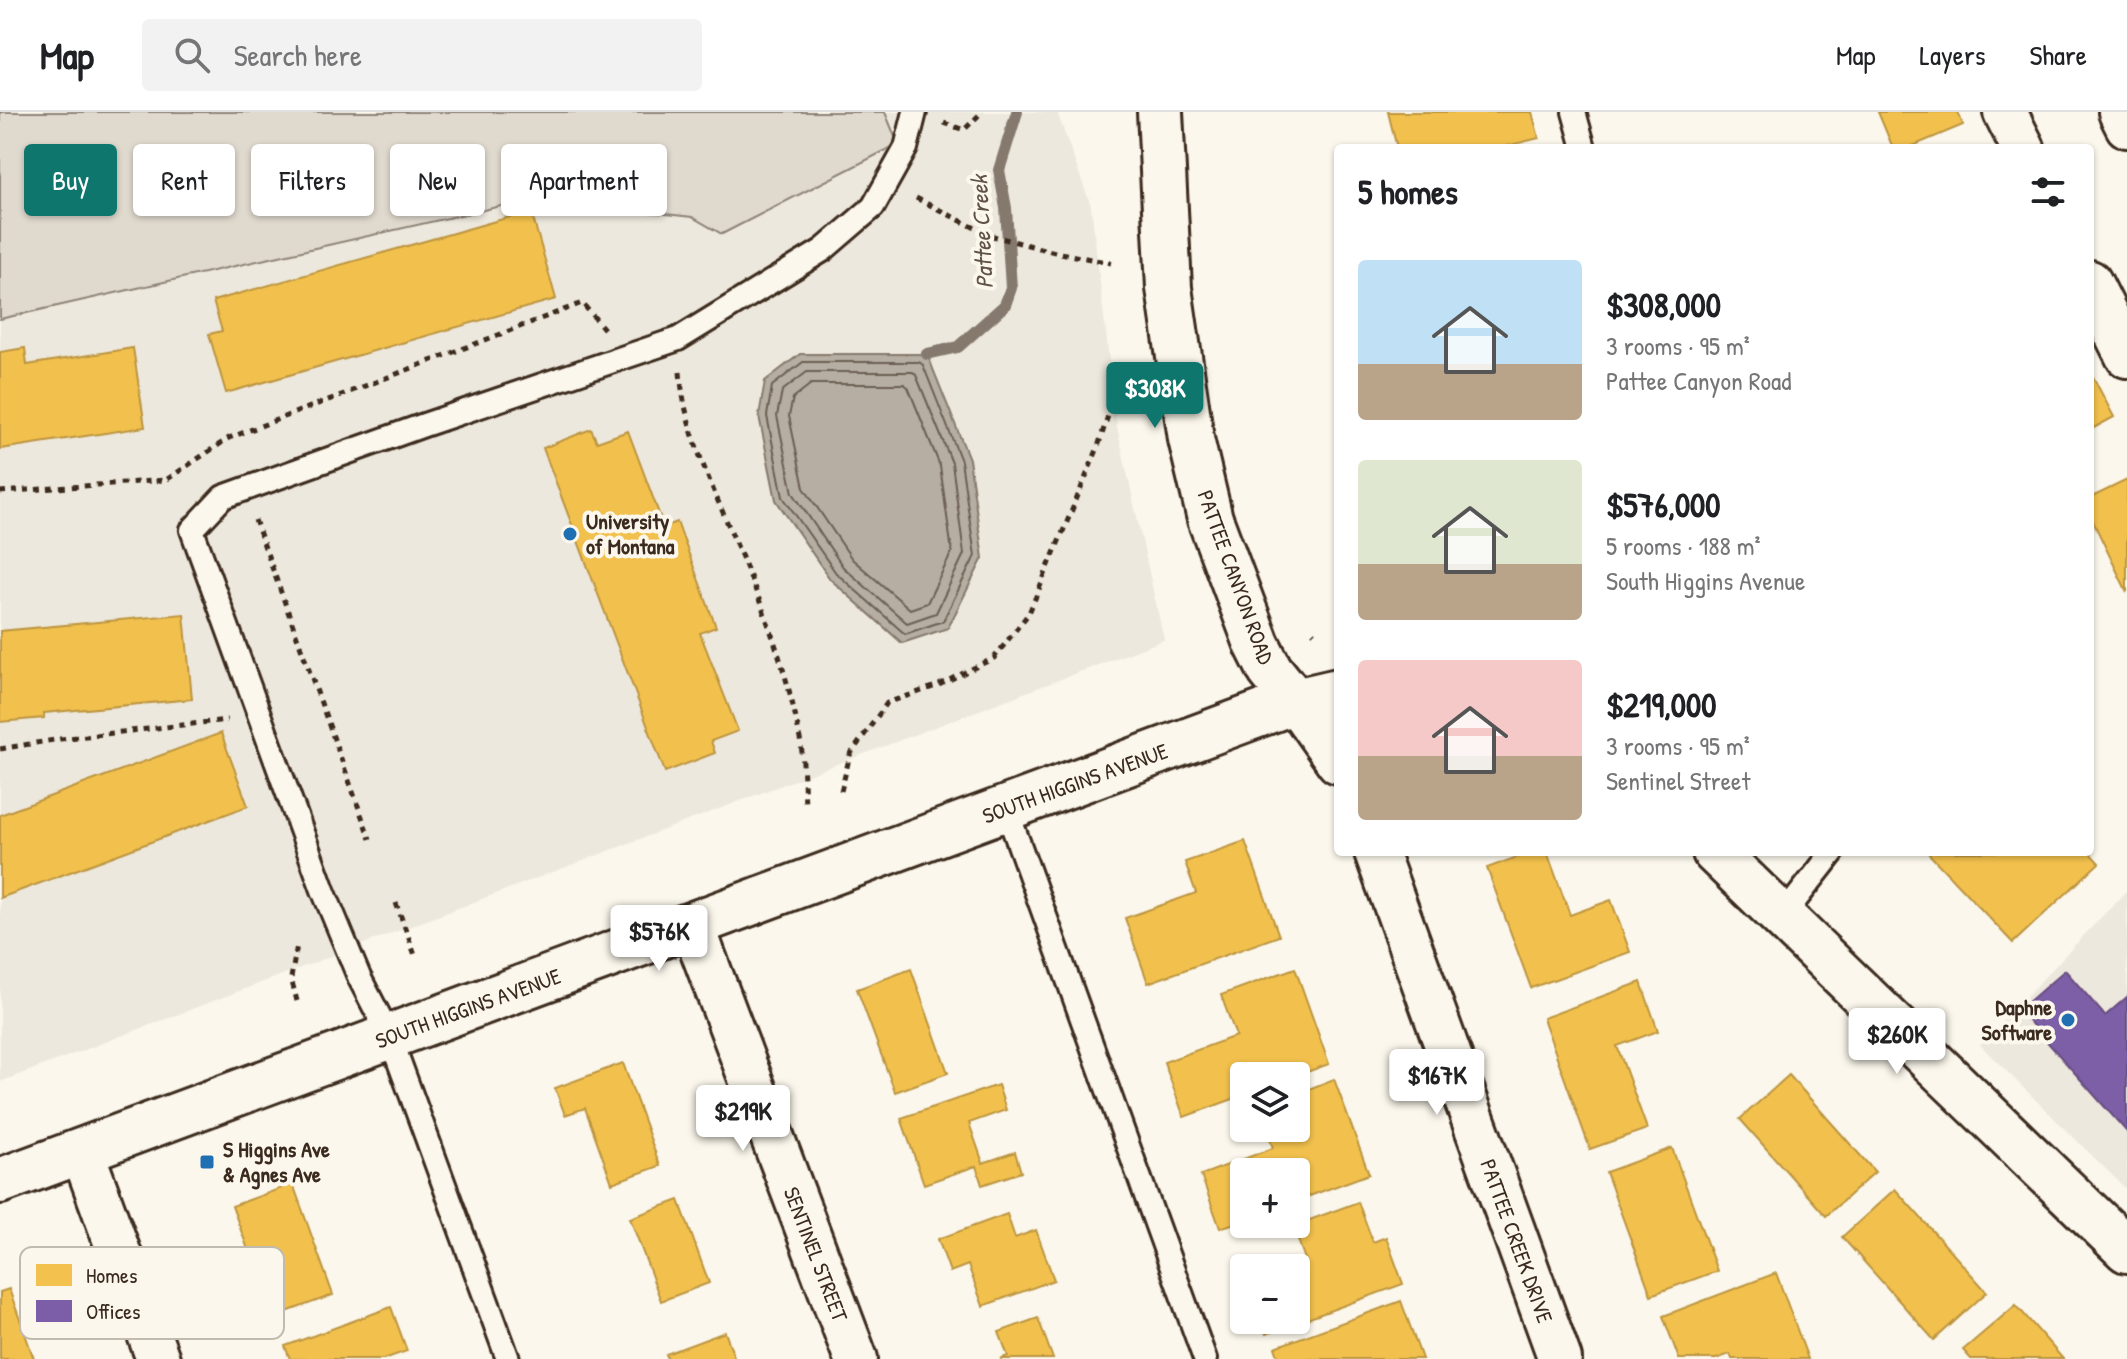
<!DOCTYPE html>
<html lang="en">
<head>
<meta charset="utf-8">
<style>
  body { margin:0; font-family:"Patrick Hand",sans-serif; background:#f2f2f2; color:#202124; height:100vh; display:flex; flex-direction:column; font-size:30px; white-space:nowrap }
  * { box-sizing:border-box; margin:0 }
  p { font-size:26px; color:#757577 }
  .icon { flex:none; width:44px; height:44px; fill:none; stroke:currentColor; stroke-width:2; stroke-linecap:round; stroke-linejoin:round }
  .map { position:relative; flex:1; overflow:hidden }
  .drawer { position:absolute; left:1334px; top:32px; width:760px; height:712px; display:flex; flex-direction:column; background:#fff; border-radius:8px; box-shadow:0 2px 6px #0004 }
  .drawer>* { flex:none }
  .hud { position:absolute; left:24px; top:32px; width:760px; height:72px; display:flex; gap:16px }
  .fabs { position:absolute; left:1230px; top:950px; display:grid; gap:16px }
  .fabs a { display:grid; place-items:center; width:80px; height:80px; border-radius:8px; background:#fff; box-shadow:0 2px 6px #0004; font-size:40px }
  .price { position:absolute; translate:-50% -68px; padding:0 18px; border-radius:8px; background:#fff; color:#222; font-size:26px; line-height:52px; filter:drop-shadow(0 2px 4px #0008) }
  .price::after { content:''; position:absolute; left:50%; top:48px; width:24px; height:18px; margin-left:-12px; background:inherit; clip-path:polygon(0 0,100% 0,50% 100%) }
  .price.current { background:#0f766e; color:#fff }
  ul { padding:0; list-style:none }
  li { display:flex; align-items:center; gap:24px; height:200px; padding:0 24px }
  li span { display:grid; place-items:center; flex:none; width:224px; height:160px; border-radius:8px; color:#555 }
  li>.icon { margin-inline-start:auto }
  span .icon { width:96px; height:96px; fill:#fffc; stroke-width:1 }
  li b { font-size:34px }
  h2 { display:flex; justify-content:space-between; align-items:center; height:96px; padding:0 24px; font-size:34px }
  .pill { padding:0 28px; border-radius:8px; background:#fff; box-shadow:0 2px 6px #0004; font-size:28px; line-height:72px }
  .pill.current { background:#0f766e; color:#fff }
  header { display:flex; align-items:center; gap:48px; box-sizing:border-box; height:112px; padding:0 40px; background:#fff; border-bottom:2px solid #e0e0e0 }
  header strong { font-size:38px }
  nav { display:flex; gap:44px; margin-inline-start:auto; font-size:28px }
  .search { width:560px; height:72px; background:#f2f2f2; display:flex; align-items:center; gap:20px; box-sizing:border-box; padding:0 28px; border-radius:8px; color:#757577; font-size:30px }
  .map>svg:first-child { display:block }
  .built { fill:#ede8dd }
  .green { fill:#dfd9ce; stroke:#8d8276; stroke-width:2 }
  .water { fill:#b6aea2; stroke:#85796d; stroke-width:2 }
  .homes { fill:#f2c14e; stroke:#bb9440; stroke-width:2 }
  .offices { fill:#7b5ea7; stroke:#684e7e; stroke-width:2 }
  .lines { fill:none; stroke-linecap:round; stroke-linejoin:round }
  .shore { stroke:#6c5f53; stroke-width:2 }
  .stream { stroke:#85796d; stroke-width:12 }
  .service-casing { stroke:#3b2a1e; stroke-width:28 }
  .minor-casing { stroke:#3b2a1e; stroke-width:48 }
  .tertiary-casing { stroke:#3b2a1e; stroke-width:50 }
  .secondary-casing { stroke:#3b2a1e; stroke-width:50 }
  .path { stroke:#3b2a1e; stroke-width:5; stroke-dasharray:6 6; stroke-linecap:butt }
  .service { stroke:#fbf7ec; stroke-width:22 }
  .minor { stroke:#fbf7ec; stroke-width:42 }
  .tertiary { stroke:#fbf7ec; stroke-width:44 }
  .secondary { stroke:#fbf7ec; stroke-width:44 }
  .poi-dot { fill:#1f6fb2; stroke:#fbf7ec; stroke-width:3 }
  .labels { text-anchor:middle; stroke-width:8; stroke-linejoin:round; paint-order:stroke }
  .poi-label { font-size:22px; font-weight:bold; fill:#3b2a1e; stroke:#fbf7ec; text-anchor:start }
  .street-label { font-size:22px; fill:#3b2a1e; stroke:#fbf7ec }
  .water-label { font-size:24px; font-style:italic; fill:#605246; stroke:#fbf7ec }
  .key { fill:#fbf7ec; stroke:#c1baae; stroke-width:2 }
  .key-label { font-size:22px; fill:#3b2a1e }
</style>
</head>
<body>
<header>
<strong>Map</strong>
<div class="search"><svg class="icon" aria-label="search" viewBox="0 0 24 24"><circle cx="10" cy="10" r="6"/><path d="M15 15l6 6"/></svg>Search here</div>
<nav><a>Map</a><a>Layers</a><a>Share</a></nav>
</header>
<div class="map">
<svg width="2127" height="1247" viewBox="0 0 2127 1247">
  <rect width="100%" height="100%" fill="#fbf7ec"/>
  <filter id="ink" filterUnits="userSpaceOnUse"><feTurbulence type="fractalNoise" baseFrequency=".0125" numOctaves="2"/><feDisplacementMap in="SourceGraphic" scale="16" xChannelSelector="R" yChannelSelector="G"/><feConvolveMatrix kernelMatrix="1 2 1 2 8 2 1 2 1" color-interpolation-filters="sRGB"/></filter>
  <g filter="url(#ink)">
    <!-- built -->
    <g class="built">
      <polygon points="0,0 1057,0 1091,94 1117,315 1164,528 0,970"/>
      <polygon points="2127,778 2127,1078 1980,933"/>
    </g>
    <!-- green -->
    <polygon class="green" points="0,0 885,0 898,32 722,122 692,105 532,87 0,207"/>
    <!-- water -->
    <polygon class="water" points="800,242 927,242 969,347 983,446 948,516 902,531 830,467 776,388 759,304 765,269"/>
    <!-- homes -->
    <g class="homes">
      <polygon points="1388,0 1532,0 1539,26 1499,36 1397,36"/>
      <polygon points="1878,0 1958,0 1963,13 1908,36 1893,36"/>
      <polygon points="531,99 556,187 226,281 209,222 222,219 213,189"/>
      <polygon points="25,236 27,253 133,236 145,315 0,337 0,240"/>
      <polygon points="2090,259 2114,305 2090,318"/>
      <polygon points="591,317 597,330 628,319 664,415 677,410 716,515 700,521 738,619 711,629 715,641 665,660 543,336"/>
      <polygon points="2127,368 2127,480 2090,403 2090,386"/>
      <polygon points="184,502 192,587 44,601 44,606 0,610 0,519"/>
      <polygon points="221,621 248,694 0,786 0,703"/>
      <polygon points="1245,729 1279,824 1148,871 1125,806 1196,781 1185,750"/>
      <polygon points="1531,740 1547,740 1570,803 1611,788 1630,840 1531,876 1487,756"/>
      <polygon points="1927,740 2089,740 2099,751 2013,831"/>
      <polygon points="1295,856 1329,952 1296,964 1244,964 1244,983 1184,1005 1164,950 1236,924 1221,883"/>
      <polygon points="911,857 948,961 895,980 857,877"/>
      <polygon points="1641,870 1658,919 1617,934 1647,1017 1590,1037 1543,906"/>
      <polygon points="623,951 660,1054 612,1071 585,996 565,1003 555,976"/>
      <polygon points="1789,963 1875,1060 1826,1104 1740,1007"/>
      <polygon points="1334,967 1369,1062 1296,1089 1296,1060 1244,1060 1244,1108 1220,1116 1201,1063 1273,1036 1266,1016 1296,1016 1296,982"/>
      <polygon points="998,973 1006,998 969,1011 983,1051 1015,1040 1021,1060 982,1073 976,1054 924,1072 901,1006"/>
      <polygon points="1672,1036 1717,1159 1651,1183 1606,1060"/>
      <polygon points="293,1072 333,1183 273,1205 232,1094"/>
      <polygon points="1895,1077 1987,1180 1934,1228 1842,1125"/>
      <polygon points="679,1088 709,1171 661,1189 630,1106"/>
      <polygon points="1358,1090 1373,1130 1386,1125 1403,1172 1266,1222 1261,1208 1296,1208 1296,1158 1307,1153 1293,1114"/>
      <polygon points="1007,1102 1015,1126 1036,1118 1054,1168 983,1194 968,1153 950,1160 938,1127"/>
      <polygon points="1776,1161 1808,1247 1732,1247 1730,1242 1716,1247 1679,1247 1663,1204"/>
      <polygon points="9,1177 34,1247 0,1247 0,1180"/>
      <polygon points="1401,1189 1422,1247 1279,1247 1275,1235"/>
      <polygon points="2016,1193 2063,1247 1971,1247 1963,1238"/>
      <polygon points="391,1195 407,1239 384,1247 290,1247 285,1234"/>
      <polygon points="1038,1206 1053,1247 1000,1247 1008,1244 999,1220"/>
      <polygon points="725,1220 735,1247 668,1247 666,1242"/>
    </g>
    <!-- offices -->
    <polygon class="offices" points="2065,858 2105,904 2127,885 2127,1020 2019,898"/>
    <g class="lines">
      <!-- shore -->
      <g class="shore">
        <polygon points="919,250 923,253 961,349 975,444 943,509 905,522 836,461 783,385 767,304 772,274 803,250"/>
        <polygon points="913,260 916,263 952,351 964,442 936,501 907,511 843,455 793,381 777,304 782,279 807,260"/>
        <polygon points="904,272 908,275 940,354 952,440 927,491 910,497 852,447 804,376 789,304 793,286 811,272"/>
      </g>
      <!-- stream -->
      <polyline class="stream" points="927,242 958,235 1005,193 1011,176 1006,96 999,58 1017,0"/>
      <!-- service casing -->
      <g class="service-casing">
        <g id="service">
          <polyline points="1574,0 1584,36"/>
          <polyline points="1006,696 1205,1247"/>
          <polyline points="1782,805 1833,740"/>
          <polyline points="508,1247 390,925 359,865 323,778 192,418 223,385 424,313 678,227 823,138 873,95 906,36 915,0"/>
        </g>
      </g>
      <!-- minor casing -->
      <g class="minor-casing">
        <g id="minor">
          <polyline points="2005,0 2023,36"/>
          <polyline points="2120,0 2127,14"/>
          <polyline points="2090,170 2127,244"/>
          <polyline points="1295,589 1338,650"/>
          <polyline points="1376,740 1560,1247"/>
          <polyline points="692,812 856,1247"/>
          <polyline points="82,1039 158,1247"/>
        </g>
      </g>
      <!-- tertiary casing -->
      <g class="tertiary-casing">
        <polyline id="tertiary" points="1160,0 1169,176 1191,327 1210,407 1257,532 1270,558 1295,589"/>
      </g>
      <!-- secondary casing -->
      <g class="secondary-casing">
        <g id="secondary">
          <polyline points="1715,740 2127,1138"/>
          <polyline points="0,1069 1295,589 1338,579"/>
        </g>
      </g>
      <!-- path -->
      <g class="path">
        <polyline points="944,11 964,18 982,0"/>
        <polyline points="916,86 989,123 1055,140 1111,151"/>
        <path d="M680 260C685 321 712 373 735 429 762 491 788 560 800 627 804 649 804 672 805 695"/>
        <polyline points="0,380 166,368 229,326 582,191 605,218"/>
        <polyline points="255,408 370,727"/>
        <polyline points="1313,520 1314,521"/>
        <polyline points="0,637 60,627 227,608"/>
        <polyline points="841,679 850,643 887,591 939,573 994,546 1029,501 1097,338 1121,263"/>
        <polyline points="396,791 416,846"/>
        <polyline points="297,889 291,866 297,833"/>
      </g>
      <!-- service -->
      <use href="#service" class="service"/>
      <!-- minor -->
      <use href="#minor" class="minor"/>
      <!-- tertiary -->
      <use href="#tertiary" class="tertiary"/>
      <!-- secondary -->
      <use href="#secondary" class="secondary"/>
    </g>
  </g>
  <!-- markers -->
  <g class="poi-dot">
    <circle cx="570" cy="422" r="8"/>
    <circle cx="2068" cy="908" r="8"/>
    <rect x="199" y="1042" width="16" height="16" rx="4"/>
  </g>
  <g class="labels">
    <!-- poi labels -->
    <g class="poi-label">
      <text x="586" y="417">University<tspan x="586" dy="25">of Montana</tspan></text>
      <text x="2052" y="903" text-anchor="end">Daphne<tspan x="2052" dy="25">Software</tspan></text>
      <text x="223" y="1045">S Higgins Ave<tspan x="223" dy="25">&amp; Agnes Ave</tspan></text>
    </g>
    <!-- street labels -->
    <g class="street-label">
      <text transform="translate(1236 465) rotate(70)" y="8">PATTEE CANYON ROAD</text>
      <text transform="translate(1075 671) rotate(-20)" y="8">SOUTH HIGGINS AVENUE</text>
      <text transform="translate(468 896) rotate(-20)" y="8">SOUTH HIGGINS AVENUE</text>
      <text transform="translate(1517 1129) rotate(70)" y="8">PATTEE CREEK DRIVE</text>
      <text transform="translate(816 1142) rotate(69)" y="8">SENTINEL STREET</text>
    </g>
    <!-- water labels -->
    <g class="water-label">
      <text transform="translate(982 120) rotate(-93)" y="8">Pattee Creek</text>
    </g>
  </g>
  <!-- legend -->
  <rect x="20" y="1135" width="264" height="92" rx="12" class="key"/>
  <rect x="36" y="1152" width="36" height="22" fill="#f2c14e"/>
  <rect x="36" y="1188" width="36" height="22" fill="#7b5ea7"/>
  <g class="key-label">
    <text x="86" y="1171">Homes</text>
    <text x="86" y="1207">Offices</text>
  </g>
</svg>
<div class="fabs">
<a><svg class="icon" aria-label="layers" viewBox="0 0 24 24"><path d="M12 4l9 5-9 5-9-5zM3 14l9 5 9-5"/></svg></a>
<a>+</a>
<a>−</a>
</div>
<b class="price current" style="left:1155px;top:318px">$308K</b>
<b class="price" style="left:659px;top:861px">$576K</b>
<b class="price" style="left:1897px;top:964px">$260K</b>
<b class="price" style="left:1437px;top:1005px">$167K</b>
<b class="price" style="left:743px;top:1041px">$219K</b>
<div class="hud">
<a class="pill current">Buy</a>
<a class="pill">Rent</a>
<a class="pill">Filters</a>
<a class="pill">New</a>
<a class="pill">Apartment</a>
</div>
<section class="drawer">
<h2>5 homes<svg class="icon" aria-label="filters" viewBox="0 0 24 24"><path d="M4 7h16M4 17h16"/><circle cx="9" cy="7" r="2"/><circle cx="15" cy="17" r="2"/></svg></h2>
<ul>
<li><span style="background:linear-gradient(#bfe0f5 65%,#b9a48a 0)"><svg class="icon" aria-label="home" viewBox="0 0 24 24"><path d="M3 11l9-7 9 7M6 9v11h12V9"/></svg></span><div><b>$308,000</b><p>3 rooms · 95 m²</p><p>Pattee Canyon Road</p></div></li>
<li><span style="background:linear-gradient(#dfe7d0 65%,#b9a48a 0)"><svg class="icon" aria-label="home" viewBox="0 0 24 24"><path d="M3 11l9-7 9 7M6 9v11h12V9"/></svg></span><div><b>$576,000</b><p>5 rooms · 188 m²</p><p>South Higgins Avenue</p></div></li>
<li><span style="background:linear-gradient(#f6c9c9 60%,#b9a48a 0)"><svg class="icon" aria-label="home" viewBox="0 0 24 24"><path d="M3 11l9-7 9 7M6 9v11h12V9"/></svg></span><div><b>$219,000</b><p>3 rooms · 95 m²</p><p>Sentinel Street</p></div></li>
</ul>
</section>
</div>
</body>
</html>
